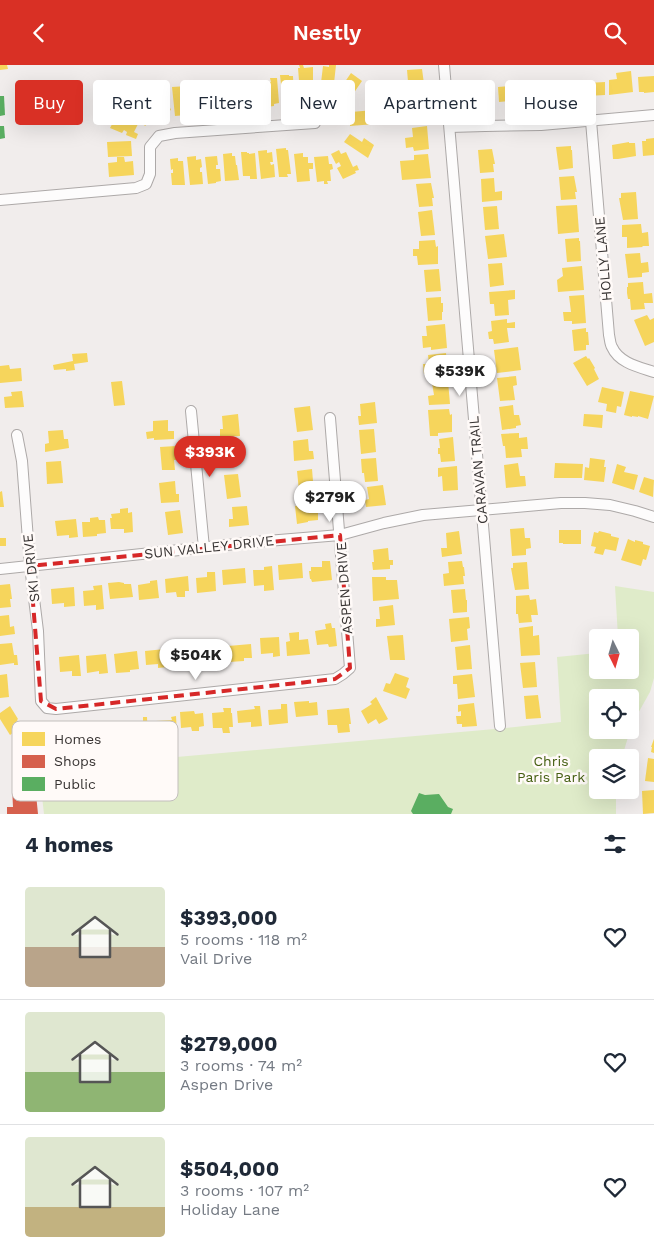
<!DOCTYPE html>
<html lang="en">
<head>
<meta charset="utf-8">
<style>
  body { margin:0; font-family:"Work Sans",sans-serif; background:#f2f2f3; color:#1f2937; height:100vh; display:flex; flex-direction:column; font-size:19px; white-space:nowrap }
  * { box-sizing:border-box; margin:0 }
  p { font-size:16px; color:#747a83 }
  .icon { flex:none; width:28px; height:28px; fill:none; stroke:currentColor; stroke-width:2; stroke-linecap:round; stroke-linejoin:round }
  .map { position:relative; height:749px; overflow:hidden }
  .panel { display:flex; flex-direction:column; background:#fff; flex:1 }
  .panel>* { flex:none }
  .banner { position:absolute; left:15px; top:15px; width:625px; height:45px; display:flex; gap:10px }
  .needle { width:32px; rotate:175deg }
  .buttons { position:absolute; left:589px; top:564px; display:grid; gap:10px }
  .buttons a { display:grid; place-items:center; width:50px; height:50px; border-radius:5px; background:#fff; box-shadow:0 5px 20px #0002; font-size:25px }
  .price { position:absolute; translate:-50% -42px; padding:0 11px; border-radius:18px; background:#fff; color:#222; font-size:16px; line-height:32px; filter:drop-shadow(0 1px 2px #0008) }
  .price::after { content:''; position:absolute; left:50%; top:30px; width:15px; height:11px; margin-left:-8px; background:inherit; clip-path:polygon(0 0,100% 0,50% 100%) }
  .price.on { background:#d93025; color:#fff }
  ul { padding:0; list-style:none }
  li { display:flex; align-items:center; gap:15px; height:125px; padding:0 25px }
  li+li { border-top:1px solid #e0e1e3 }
  li span { display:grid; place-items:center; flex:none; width:140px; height:100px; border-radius:5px; color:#555 }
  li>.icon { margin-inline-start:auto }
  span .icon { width:60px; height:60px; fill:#fffc; stroke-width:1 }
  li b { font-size:21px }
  h2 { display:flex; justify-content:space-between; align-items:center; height:60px; padding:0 25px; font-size:21px }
  .pill { padding:0 18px; border-radius:5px; background:#fff; box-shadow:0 5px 20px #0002; font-size:18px; line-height:45px }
  .pill.on { background:#d93025; color:#fff }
  header { display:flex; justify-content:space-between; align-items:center; height:65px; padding:0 25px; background:#d93025; color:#fff; font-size:22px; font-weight:600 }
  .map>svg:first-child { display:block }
  .green { fill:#dfebc9; fill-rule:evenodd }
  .homes { fill:#f6d55c }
  .shops { fill:#d6604d }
  .public { fill:#5aae61 }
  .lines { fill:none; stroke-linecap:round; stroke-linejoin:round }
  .street-casing { stroke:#ada9a8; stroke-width:12 }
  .street { stroke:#fdfcfc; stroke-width:10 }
  .marked { fill:none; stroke:#d62828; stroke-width:4; stroke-dasharray:10 6; stroke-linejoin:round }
  .labels { text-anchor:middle; stroke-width:5; stroke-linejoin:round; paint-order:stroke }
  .street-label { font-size:14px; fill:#383433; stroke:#fffaf8 }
  .park-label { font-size:14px; fill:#466013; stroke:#fffaf8 }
  .key { fill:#fffaf8; stroke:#c3bfbd; stroke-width:1 }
  .key-label { font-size:14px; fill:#383433 }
</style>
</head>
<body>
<header><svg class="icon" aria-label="back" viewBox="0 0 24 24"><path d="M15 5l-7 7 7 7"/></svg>Nestly<svg class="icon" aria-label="search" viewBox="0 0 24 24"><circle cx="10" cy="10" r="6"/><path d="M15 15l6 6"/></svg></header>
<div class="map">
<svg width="654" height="749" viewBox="0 0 654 749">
  <rect width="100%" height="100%" fill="#f1edec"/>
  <!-- green -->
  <path class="green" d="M615 521 654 527V613L650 627 632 659 622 692H598V725H616V749H44L39 705 97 699 506 663 561 657 557 592 597 588 598 605H630V572H618ZM598 632H630V665H598Z"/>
  <!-- homes -->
  <g class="homes">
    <polygon points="0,0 7,0 8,4 0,5"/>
    <polygon points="299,0 303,0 304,3 313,2 313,25 309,25 309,27 300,28 298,3 300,3"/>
    <polygon points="329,0 336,0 333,27 320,26 323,1 329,2"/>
    <polygon points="422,4 424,19 423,19 423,27 409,28 407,5"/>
    <polygon points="631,6 633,27 609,30 609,15 617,14 616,8"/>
    <polygon points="351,8 362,16 349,35 338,27"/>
    <polygon points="280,10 289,10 289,11 293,11 294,35 292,36 292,38 283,38"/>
    <polygon points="654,11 654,27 644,28 644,27 639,27 638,12"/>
    <polygon points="270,13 277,13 279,38 274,39 274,41 266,42 263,18 271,17"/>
    <polygon points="259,15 260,28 257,28 258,31 260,31 261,39 256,39 257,43 248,44 245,16"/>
    <polygon points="605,17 605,30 587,31 587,18"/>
    <polygon points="225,18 228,45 213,47 210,19"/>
    <polygon points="228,18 241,18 242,30 240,31 242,42 239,42 240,44 230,45"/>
    <polygon points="580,18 581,33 574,33 574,35 558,35 557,20"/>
    <polygon points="205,19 206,29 210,29 210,36 207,36 208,47 194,49 194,43 190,44 190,45 186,45 186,50 175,51 172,22 188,21 189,36 193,36 192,24 199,23 199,20"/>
    <polygon points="479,20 485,20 486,21 493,20 494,34 478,37 477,36 472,37 470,23"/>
    <polygon points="523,20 524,35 499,37 498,22"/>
    <polygon points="552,21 553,35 537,38 530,37 528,23"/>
    <polygon points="163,22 167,34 165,35 167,39 168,38 171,45 167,47 168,50 159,53 150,27"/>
    <polygon points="137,31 153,51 150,53 152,55 145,61 129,42 134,37 132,36"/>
    <polygon points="424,33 426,56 411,57 409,34"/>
    <polygon points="374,45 375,59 350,61 350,52 352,52 351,47"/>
    <polygon points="117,50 138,59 134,67 138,69 136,74 126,70 127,67 124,65 122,68 110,63"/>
    <polygon points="427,61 429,84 414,86 413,82 406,83 405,73 413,72 412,63"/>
    <polygon points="350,69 362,77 364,73 374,80 368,93 344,77"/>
    <polygon points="654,73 654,90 643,91 642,76 646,76 646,74"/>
    <polygon points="131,76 132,91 108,92 107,77"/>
    <polygon points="629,77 629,78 635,78 636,91 618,94 613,94 612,80"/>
    <polygon points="571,81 571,85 572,85 573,103 559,105 556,82"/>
    <polygon points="286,83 286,85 288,85 291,109 287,109 288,112 279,112 276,84"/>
    <polygon points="492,84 495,99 493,99 494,107 480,108 478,85"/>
    <polygon points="267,85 267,88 272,87 273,97 270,97 271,100 274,99 275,112 261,114 258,86"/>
    <polygon points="339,85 341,89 346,87 353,102 357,100 359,105 355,106 356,108 343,114 337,103 341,101 339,97 336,99 331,89"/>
    <polygon points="241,87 247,87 247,88 249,88 249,89 255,88 257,114 250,114 250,111 243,111"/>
    <polygon points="232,88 232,91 235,91 236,100 237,100 239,115 225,116 223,89"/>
    <polygon points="303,88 303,92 308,92 308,98 313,98 313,104 309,104 310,116 297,117 294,89"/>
    <polygon points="428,89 431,113 402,115 400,96 414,95 414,90"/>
    <polygon points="196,91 196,95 201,94 202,102 200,103 200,107 202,107 203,119 190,120 187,92"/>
    <polygon points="217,91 218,100 216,100 216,104 220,104 221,116 216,117 216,118 208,119 205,92"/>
    <polygon points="328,91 329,99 332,99 333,104 330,105 331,116 327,116 328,119 324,119 324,116 317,117 314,92"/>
    <polygon points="117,92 124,92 125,97 133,96 134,110 109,112 108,98 117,97"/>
    <polygon points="178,93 178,96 183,96 185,120 172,120 171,108 173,108 173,104 171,105 170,94"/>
    <polygon points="574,111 577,127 575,127 576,134 561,135 559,112"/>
    <polygon points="494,113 495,127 502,126 502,135 482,137 481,114"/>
    <polygon points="431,118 434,133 432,133 433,141 419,142 416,119"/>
    <polygon points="636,127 638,154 623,155 619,133 621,133 621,128"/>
    <polygon points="577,140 579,167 558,169 556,141"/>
    <polygon points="497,141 499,164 485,165 483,142"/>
    <polygon points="432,145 435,170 421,171 418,147"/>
    <polygon points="641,159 642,168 648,167 649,181 642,181 643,182 627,183 627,172 622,172 622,160"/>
    <polygon points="504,169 507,192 488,194 485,171"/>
    <polygon points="579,173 579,176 580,176 581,196 567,197 565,174"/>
    <polygon points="435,175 436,182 438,181 438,199 418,200 417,191 413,191 413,184 419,184 419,176"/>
    <polygon points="640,188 641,198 648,197 649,207 642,208 642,212 628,213 625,189"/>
    <polygon points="502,198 504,220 490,222 488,199"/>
    <polygon points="582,201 584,225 558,227 557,215 563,211 562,203"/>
    <polygon points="439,204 441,226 426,227 424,205"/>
    <polygon points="643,217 644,229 652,228 653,238 644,238 645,244 631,245 630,234 628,234 627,228 627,222 628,222 628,218"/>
    <polygon points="515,225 515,234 508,235 509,250 495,251 494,239 490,239 489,227"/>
    <polygon points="584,230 586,258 572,259 572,256 564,256 563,247 571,247 569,231"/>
    <polygon points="441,232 441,238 443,238 443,247 442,247 442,255 428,256 426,233"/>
    <polygon points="647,250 650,255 654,253 654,277 645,281 634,255"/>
    <polygon points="507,254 507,258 515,257 515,263 507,263 509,277 494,279 493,274 489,274 488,267 492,266 491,256"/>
    <polygon points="445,259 447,283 431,285 431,282 423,283 422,271 427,271 426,261"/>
    <polygon points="586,263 586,267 588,267 589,280 586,280 586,285 574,286 572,265"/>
    <polygon points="518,282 521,305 497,308 494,285"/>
    <polygon points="87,288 88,297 74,299 75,305 66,306 66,304 54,305 53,300 73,296 72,289"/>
    <polygon points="446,288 447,300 444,300 445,311 429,312 429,309 424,309 423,299 429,299 428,290"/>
    <polygon points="586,291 588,294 589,293 595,303 594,304 599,314 587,321 573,298"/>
    <polygon points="9,300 10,304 21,303 22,316 0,318 0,301"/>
    <polygon points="516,311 517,320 513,321 515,335 500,336 497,313"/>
    <polygon points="122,316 125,340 114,341 111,317"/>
    <polygon points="448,316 450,339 429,340 428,331 434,330 432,318 433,318 433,317"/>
    <polygon points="602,322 624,327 621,342 617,341 616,348 606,346 607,339 598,337"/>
    <polygon points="22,326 24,342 5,343 4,332 12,331 11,327"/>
    <polygon points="630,326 654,331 648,354 638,351 638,352 632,351 632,352 624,350"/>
    <polygon points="375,337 377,358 359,360 358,351 361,351 360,339"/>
    <polygon points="513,340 514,350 519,350 521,360 516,361 516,363 502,365 499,342"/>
    <polygon points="310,341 313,365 297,367 294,343"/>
    <polygon points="449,344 450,350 452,349 452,367 438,368 438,371 430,371 428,345"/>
    <polygon points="238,349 240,371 220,372 220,364 223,364 222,351"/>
    <polygon points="584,349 603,350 602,363 583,361"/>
    <polygon points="168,355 168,366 174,366 174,374 154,375 154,373 147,374 146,367 153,366 153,356"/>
    <polygon points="374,364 376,387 361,389 359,365"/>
    <polygon points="63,365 64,374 68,374 69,383 45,387 45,379 49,378 48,366"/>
    <polygon points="519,368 519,373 527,372 528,384 521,384 522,392 506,393 505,381 503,381 501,369"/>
    <polygon points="453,372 455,396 441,397 440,389 438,389 438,383 440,383 439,374"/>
    <polygon points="308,374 309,386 313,386 314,394 294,396 293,376"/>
    <polygon points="236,378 238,401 223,402 220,380"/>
    <polygon points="176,381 176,395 174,395 175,405 162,405 160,382"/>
    <polygon points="376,393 378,416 365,417 364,408 362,408 361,394"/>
    <polygon points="590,393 605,395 604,402 606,402 604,417 584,415 585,402 589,403"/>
    <polygon points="61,396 63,418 47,419 46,397"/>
    <polygon points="518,398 520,411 525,411 526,421 506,423 504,400"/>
    <polygon points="555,398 583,399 582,413 554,413"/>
    <polygon points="617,399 626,402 624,407 638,410 634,425 612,418"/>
    <polygon points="457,401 458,425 443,426 442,411 438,412 438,403"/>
    <polygon points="312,404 313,416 316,416 317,425 299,426 297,406"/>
    <polygon points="238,409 241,432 227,434 224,410"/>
    <polygon points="644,412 654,415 653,432 639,427"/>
    <polygon points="175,416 176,429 179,429 179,437 161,438 159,418"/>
    <polygon points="383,420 386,440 366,442 365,435 369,434 367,422"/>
    <polygon points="2,426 4,442 0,442 0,427"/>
    <polygon points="318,432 320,446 318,446 318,455 308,456 308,457 297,459 295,441 304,440 303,434"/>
    <polygon points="247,441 249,460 229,462 229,454 233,454 232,442"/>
    <polygon points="128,443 128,448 132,447 133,467 124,468 124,464 111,464 110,453 112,453 111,449 120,448 120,444"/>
    <polygon points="180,445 183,468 168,470 165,447"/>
    <polygon points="98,452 99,455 105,455 106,468 97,469 97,471 83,472 82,457 90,457 90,453"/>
    <polygon points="76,454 78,472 69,473 69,470 57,471 55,456"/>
    <polygon points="524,463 525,473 530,473 531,483 526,484 526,490 512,491 510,464"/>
    <polygon points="559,465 581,465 581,479 563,479 563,478 559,478"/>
    <polygon points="459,466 462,489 442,492 441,483 447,483 446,468"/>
    <polygon points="599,466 611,469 611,471 619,473 616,486 605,484 603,490 594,488 596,482 591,481 594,467 598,468"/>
    <rect x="0" y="473" width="6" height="8"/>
    <polygon points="628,474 635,477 635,475 643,477 643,479 650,481 646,495 643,494 641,501 621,495"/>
    <polygon points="388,483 389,495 393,495 393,500 390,500 390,504 373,505 372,497 374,497 373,485"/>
    <polygon points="322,496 330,496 332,515 312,517 311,514 310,514 309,506 311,506 311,502 322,502"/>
    <polygon points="462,496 463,502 464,502 465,511 463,511 464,519 444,521 443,509 449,508 448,497"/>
    <polygon points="527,497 529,524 515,525 511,503 513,503 513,498"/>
    <polygon points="302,498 303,513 279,515 278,500"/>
    <polygon points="272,501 274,525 264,526 264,520 254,521 253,505 264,505 264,502"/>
    <polygon points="245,503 246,518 223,520 222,505"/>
    <polygon points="207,507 215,507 216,526 197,528 196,513 207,512"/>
    <polygon points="188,511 189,526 185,526 185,532 177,532 176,527 166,528 165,514"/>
    <polygon points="372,512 386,512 386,515 397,515 399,534 373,536"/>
    <polygon points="157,515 159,533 139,535 138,520 150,518 150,516"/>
    <polygon points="119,517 124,518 124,519 131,519 133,532 110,534 108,518"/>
    <polygon points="10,519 12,534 10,534 11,542 0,543 0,520"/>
    <polygon points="102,520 104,544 96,545 96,540 84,541 83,526 94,525 93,521"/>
    <polygon points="74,522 75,541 64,542 64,538 52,539 51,524"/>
    <polygon points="465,524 466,535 467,535 467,547 453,548 451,525"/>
    <polygon points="529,530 530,535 536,534 538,550 531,550 532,557 519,558 518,549 516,549 516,531"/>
    <polygon points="393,540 395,560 376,562 376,554 380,554 379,542"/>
    <polygon points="9,550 10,562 14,561 15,569 0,571 0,551"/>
    <polygon points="469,552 470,563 467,564 468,575 451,577 449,554"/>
    <polygon points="331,558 332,563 335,563 337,581 329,582 328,579 317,580 315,566 326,564 325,559"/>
    <polygon points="533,561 533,571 539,570 540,590 521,591 519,563"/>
    <polygon points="299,567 299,575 308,574 310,589 287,591 286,577 290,576 289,568"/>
    <polygon points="403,570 405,595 390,595 387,571"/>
    <polygon points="279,572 280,591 273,592 273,588 261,589 260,573"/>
    <polygon points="12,578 14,590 17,590 18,600 14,600 14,598 0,600 0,579"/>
    <polygon points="251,579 252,593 244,593 244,596 229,597 228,581"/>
    <polygon points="223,580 225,597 215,598 215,595 203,596 202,582"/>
    <polygon points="470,580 472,604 457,605 455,582"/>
    <polygon points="165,584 167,602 158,603 158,599 146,600 145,586"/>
    <polygon points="194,584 195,600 173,602 171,586"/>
    <polygon points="137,586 139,604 130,605 130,607 116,608 114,589"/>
    <polygon points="106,589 108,608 99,609 99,606 87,608 86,591"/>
    <polygon points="79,590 81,611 72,611 72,606 60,607 59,592"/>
    <polygon points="535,597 537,622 523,623 520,598"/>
    <polygon points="395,608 409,613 406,622 410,624 406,634 383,626 386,618 390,619"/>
    <polygon points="7,609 9,632 0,633 0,610"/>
    <polygon points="472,609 475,632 458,634 457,619 453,619 453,611"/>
    <polygon points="538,630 541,653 526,654 524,631"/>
    <polygon points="376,632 388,654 379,659 376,654 368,659 361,646 372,639 370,637"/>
    <polygon points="309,636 309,638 317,637 318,650 296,652 294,637"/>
    <polygon points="474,638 477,661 462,662 462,659 457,659 456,651 461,651 461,646 458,647 458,640"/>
    <polygon points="281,639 287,639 288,658 269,660 268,645 281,644"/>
    <polygon points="10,641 18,654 17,655 21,662 10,670 0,654 0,648"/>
    <polygon points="254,641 260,641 262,661 251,662 251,657 238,658 237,646 255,644"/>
    <polygon points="223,643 231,643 231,648 232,648 233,662 229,662 230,668 223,668 222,663 213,663 212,648 224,647"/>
    <polygon points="349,643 351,659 349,659 350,667 338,668 337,660 328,660 327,645"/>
    <polygon points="194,646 195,649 203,648 204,661 199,662 199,666 192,666 191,662 181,663 180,647"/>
    <polygon points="176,651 177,669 158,671 156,656 172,655 171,652"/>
    <polygon points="143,652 147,652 148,677 141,677 141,672 128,673 127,658 143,657"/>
    <polygon points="654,674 654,688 651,687 652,682 651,682"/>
    <polygon points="648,693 654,694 654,717 645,716"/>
    <polygon points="654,725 654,748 643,749 642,726"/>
  </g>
  <!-- shops -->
  <polygon class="shops" points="35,719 38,749 7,749 7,742 13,742 12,722"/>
  <!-- public -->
  <g class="public">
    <polygon points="0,31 4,31 5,50 0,51"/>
    <polygon points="0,61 4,61 5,73 0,74"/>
    <polygon points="419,728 425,730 439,729 448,742 453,744 451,749 413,749 411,746"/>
  </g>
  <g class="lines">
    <!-- street casing -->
    <g class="street-casing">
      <g id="street">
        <polyline points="444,0 500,661"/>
        <path d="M591 56 609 270C610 274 610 279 612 282 619 298 639 302 654 307"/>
        <polyline points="450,62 485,61 541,60 654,50"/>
        <polyline points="0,135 136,123 146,119 150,109 150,82 159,71 175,68 315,58"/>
        <polyline points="191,346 204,483"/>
        <polyline points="17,370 22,396 30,501 38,566 41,636 47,643 56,644 335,614 343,609 350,603 330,353"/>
        <polyline points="0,504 255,477 340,470 384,458 423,450 561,438 585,438 610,440 635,446 654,452"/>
      </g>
    </g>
    <!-- street -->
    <use href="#street" class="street"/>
  </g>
  <!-- marked area -->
  <path class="marked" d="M340 470 350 603 335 614 56 644 41 636 30 501Z"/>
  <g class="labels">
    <!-- street labels -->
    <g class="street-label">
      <text transform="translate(603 194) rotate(-95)" y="5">HOLLY LANE</text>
      <text transform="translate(478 405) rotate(-95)" y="5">CARAVAN TRAIL</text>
      <text transform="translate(209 482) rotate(-6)" y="5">SUN VALLEY DRIVE</text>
      <text transform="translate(31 503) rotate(-96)" y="5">SKI DRIVE</text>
      <text transform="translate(344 523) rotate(-94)" y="5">ASPEN DRIVE</text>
    </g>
    <!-- park labels -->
    <g class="park-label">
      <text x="551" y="701">Chris<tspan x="551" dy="16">Paris Park</tspan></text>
    </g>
  </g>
  <!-- legend -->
  <rect x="12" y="656" width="166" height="80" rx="8" class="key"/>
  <rect x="22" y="667" width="23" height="14" fill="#f6d55c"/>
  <rect x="22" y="690" width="23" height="13" fill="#d6604d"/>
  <rect x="22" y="712" width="23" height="14" fill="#5aae61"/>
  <g class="key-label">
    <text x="54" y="679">Homes</text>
    <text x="54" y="701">Shops</text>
    <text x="54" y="724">Public</text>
  </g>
</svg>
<div class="buttons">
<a><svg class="needle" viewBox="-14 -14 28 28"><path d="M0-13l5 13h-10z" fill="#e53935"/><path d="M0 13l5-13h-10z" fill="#747a83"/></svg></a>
<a><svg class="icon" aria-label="locate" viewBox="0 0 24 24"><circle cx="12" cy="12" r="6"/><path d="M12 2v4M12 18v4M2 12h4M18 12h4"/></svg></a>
<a><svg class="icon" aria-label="layers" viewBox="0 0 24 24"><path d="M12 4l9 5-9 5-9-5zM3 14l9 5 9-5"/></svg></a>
</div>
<b class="price" style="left:460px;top:332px">$539K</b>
<b class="price on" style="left:210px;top:413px">$393K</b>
<b class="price" style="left:330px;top:458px">$279K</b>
<b class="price" style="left:196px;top:616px">$504K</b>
<div class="banner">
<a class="pill on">Buy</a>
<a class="pill">Rent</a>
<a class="pill">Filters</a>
<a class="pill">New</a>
<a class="pill">Apartment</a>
<a class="pill">House</a>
</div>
</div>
<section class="panel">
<h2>4 homes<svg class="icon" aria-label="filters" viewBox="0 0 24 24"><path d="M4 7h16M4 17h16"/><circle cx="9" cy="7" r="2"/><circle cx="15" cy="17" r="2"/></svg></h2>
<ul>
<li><span style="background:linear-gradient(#dfe7d0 60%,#b9a48a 0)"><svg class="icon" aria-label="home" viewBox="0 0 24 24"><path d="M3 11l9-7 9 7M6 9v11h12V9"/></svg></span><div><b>$393,000</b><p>5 rooms · 118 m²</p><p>Vail Drive</p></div><svg class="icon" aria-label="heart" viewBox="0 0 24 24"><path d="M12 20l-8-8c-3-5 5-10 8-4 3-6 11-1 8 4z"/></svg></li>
<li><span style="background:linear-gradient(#dfe7d0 60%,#8fb573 0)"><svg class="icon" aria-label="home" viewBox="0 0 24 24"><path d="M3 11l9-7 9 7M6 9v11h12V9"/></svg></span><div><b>$279,000</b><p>3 rooms · 74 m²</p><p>Aspen Drive</p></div><svg class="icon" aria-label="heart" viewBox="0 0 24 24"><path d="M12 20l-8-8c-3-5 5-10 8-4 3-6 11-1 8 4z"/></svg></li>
<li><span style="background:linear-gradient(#dfe7d0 70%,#c2b280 0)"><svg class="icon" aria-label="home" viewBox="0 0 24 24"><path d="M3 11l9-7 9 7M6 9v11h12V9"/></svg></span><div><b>$504,000</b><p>3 rooms · 107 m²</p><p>Holiday Lane</p></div><svg class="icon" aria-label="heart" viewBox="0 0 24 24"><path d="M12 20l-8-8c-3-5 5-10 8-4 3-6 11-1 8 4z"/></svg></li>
</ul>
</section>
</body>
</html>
